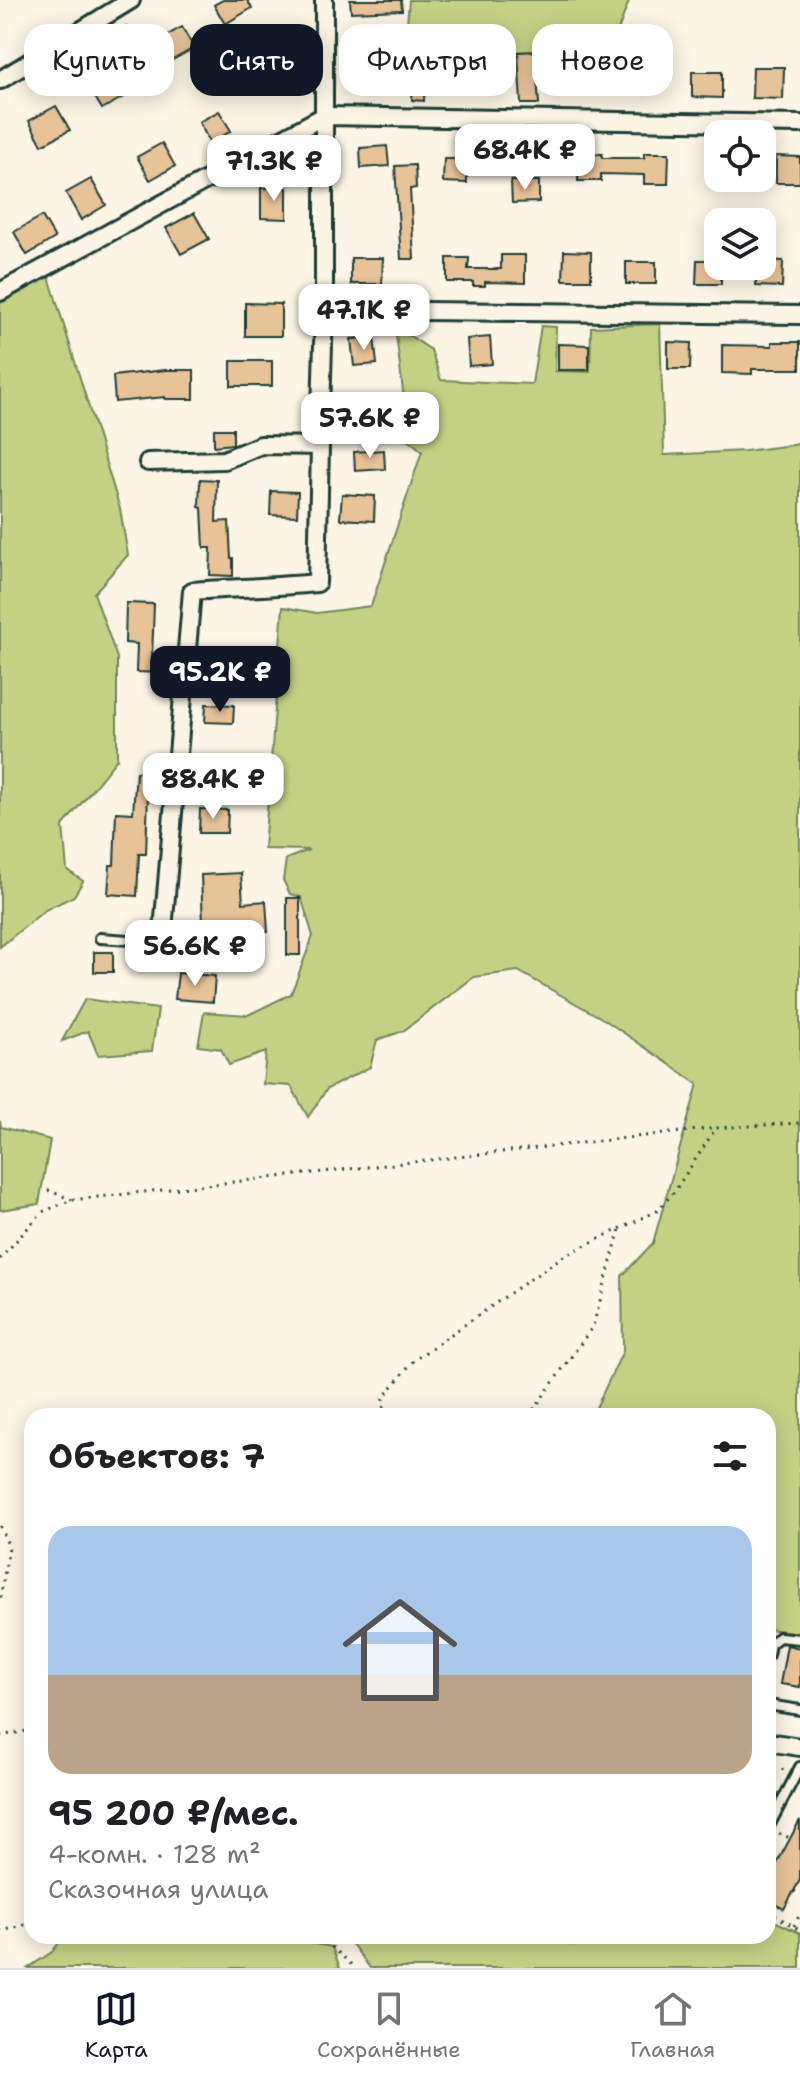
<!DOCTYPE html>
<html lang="ru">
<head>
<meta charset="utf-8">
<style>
  body { margin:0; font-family:"Shantell Sans",sans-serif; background:#f6f6f6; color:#202124; height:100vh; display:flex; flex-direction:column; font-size:30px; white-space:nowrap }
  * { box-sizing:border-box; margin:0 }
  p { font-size:26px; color:#757577 }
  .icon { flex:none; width:44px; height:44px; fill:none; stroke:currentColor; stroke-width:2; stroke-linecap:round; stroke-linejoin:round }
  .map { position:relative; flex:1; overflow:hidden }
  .sheet { position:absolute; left:24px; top:1408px; width:752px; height:536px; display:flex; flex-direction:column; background:#fff; border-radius:24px; box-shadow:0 4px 20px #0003 }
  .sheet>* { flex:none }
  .banner { position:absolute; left:24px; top:24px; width:752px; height:72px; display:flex; gap:16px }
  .controls { position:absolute; left:704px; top:120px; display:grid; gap:16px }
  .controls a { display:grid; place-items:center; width:72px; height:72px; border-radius:16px; background:#fff; box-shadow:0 4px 20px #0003; font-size:40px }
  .price { position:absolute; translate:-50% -68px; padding:0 18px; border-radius:16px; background:#fff; color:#222; font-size:26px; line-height:52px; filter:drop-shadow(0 2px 4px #0008) }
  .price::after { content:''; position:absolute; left:50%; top:48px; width:24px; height:18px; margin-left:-12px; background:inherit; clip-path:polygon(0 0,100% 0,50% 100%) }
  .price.active { background:#111827; color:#fff }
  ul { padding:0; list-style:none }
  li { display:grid; align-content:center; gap:16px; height:424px; padding:0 24px }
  li span { display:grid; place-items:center; height:248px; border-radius:24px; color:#555 }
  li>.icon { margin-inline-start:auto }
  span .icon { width:144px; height:144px; fill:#fffc; stroke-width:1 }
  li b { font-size:34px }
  h2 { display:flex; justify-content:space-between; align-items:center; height:96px; padding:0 24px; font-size:34px }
  .pill { padding:0 28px; border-radius:24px; background:#fff; box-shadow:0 4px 20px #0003; font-size:28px; line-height:72px }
  .pill.active { background:#111827; color:#fff }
  .dock { display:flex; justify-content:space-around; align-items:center; height:112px; border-top:2px solid #e0e0e0; background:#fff; font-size:22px; color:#757577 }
  .dock a { display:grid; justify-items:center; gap:4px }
  .dock .active { color:#111827 }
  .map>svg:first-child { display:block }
  .green { fill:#c4d185; stroke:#72875c; stroke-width:2 }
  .building { fill:#e7c398; stroke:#1f3d34; stroke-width:2 }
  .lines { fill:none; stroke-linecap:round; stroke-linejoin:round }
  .service-casing { stroke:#1f3d34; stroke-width:14 }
  .minor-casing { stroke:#1f3d34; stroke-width:22 }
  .path { stroke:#1f3d34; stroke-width:3; stroke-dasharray:2 6; stroke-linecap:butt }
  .service { stroke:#fcf5e5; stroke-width:8 }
  .minor { stroke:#fcf5e5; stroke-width:16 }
</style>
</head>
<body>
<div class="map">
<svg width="800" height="1968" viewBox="0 0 800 1968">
  <rect width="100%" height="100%" fill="#fcf5e5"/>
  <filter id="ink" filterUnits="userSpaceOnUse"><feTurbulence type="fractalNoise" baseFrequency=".0125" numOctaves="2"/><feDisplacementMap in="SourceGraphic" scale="16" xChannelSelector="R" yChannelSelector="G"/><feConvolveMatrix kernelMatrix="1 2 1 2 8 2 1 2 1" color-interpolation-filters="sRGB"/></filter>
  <g filter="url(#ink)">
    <!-- green -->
    <g class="green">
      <polygon points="409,0 628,0 629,1 612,46 583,54 518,52 459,60 420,52 407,24"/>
      <polygon points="46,267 120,509 128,555 94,593 117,658 117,759 63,826 67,870 83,881 74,896 45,910 0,947 0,291"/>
      <polygon points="660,324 664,455 745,451 800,444 800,1633 768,1629 768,1416 592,1416 623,1351 622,1276 653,1243 698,1084 605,1020 518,971 474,977 403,1031 377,1040 370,1067 327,1089 308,1117 291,1086 263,1084 266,1052 229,1065 221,1049 198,1046 204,1012 248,1015 291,994 313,936 301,897 290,894 283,880 286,859 309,850 264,849 283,607 317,613 371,606 422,451 409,440 395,326 431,350 441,380 532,384 541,326 556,327 555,371 590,372 591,327"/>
      <polygon points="85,999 158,1009 152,1051 98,1055 88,1031 62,1041"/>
      <polygon points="0,1121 1,1127 50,1140 39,1204 0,1210"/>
      <polygon points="768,1918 800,1933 800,1968 370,1968 346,1936 553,1936 573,1945 577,1936 768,1936"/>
      <polygon points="64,1936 282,1936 284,1938 332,1947 340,1968 28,1968 52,1952"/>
    </g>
    <!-- building -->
    <g class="building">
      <polygon points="223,0 247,0 252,8 225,24 214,5"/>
      <polygon points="350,0 401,0 402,10 351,12"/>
      <polygon points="126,26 139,49 120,59 107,36"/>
      <polygon points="182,27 194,48 169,62 157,41"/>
      <polygon points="356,41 375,42 375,64 355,64"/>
      <polygon points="535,51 539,104 521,104 518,52"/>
      <polygon points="264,54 286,55 285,86 263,86"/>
      <polygon points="602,58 603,67 648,67 648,93 623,93 624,83 575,85 574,59"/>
      <polygon points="753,67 784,67 783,99 752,98"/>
      <polygon points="413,72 425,73 424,101 412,100"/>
      <polygon points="692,72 722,72 722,98 692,97"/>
      <polygon points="114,73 127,95 102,109 89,87"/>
      <polygon points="56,106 70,130 42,145 29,121"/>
      <polygon points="219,111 231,131 210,143 199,122"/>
      <polygon points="162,143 175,166 150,180 137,157"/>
      <polygon points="387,146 389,166 361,168 360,148"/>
      <polygon points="644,153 669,153 668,184 644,184 644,175 601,174 601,181 578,181 579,154 602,154 602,158 644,158"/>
      <polygon points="776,156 800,157 800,183 776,183"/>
      <polygon points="444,159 467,159 467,183 443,182"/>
      <polygon points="415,165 416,188 410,189 414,259 401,259 395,166"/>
      <polygon points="91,179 106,205 81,220 66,193"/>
      <polygon points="511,181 539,181 539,202 512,203"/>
      <polygon points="261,188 287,188 287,219 261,218"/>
      <polygon points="194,213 209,239 181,254 166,228"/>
      <polygon points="42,216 55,238 27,255 14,232"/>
      <polygon points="564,251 591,252 591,280 563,280"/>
      <polygon points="501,255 525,255 525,283 485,282 485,286 473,286 473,282 447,282 447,258 469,258 468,269 501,269"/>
      <polygon points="351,258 383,258 382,284 351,284"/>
      <polygon points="697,260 718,260 718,266 721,266 721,284 696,284"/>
      <polygon points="762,260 783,261 782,287 756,286 756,266 762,266"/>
      <rect x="626" y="262" width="30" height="22"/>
      <polygon points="245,303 281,304 281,336 245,336"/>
      <polygon points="374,337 377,364 354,366 351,339"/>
      <polygon points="490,337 492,364 469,366 467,339"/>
      <polygon points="668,342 691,343 690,369 668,369"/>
      <polygon points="772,342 800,342 800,369 752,369 752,374 722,373 722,345 772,346"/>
      <polygon points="558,344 589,345 589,370 558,370"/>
      <rect x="231" y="361" width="41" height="25"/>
      <polygon points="165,370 194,370 194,399 165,399 165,397 115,402 113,376"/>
      <polygon points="372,398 374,420 346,423 344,401"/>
      <polygon points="214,429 233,429 233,444 214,446"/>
      <polygon points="384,450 385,469 355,471 354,452"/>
      <polygon points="200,479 217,480 216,522 229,521 231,558 233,558 233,576 210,575 211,548 204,548 202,508 199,507"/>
      <polygon points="271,491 298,492 297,516 270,515"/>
      <polygon points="342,494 375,496 374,521 340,519"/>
      <polygon points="126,603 154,604 152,658 165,658 165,673 136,672 137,644 125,643"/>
      <polygon points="206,704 234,705 233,723 205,722"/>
      <polygon points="136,772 163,774 161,795 148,794 146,854 139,854 137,896 108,894 110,865 114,865 116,812 133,813"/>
      <polygon points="200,809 228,810 227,833 199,833"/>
      <polygon points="241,873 243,903 266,901 268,932 247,933 246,923 203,925 201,875"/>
      <rect x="287" y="898" width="13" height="57"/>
      <rect x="94" y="952" width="19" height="20"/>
      <polygon points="178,973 215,976 213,1002 175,999"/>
      <polygon points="787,1645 800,1648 800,1687 780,1684"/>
      <polygon points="800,1820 800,1880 784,1909 768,1900 768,1880"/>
    </g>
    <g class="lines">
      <!-- service casing -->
      <g class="service-casing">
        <g id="service">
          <polyline points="100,938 230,947"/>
          <polyline points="768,1655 770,1644 779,1637 800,1639"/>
          <polyline points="768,1705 800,1710"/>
          <polyline points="768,1828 800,1767"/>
        </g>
      </g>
      <!-- minor casing -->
      <g class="minor-casing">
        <g id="minor">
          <polyline points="0,80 131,0"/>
          <polyline points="0,292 324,116 800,124"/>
          <polyline points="324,310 800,315"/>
          <polyline points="148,462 224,460 261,445 320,446 324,310 324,0"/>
          <path d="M162 942 192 591C234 588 275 587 317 583L320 446"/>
          <polyline points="768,1742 800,1747"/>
        </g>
      </g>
      <!-- path -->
      <g class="path">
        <polyline points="48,1190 72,1200"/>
        <polyline points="0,1259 42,1212 72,1200 716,1128 800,1123"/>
        <polyline points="385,1416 383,1398 414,1360 565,1255 657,1211 674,1192 716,1128"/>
        <polyline points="529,1416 593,1326 620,1229"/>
        <polyline points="0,1526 9,1547 0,1599"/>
        <polyline points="0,1736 32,1730"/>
        <polyline points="774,1767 787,1771"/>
        <polyline points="779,1833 790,1838"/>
        <polyline points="768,1851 774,1838"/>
        <polyline points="768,1876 769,1877"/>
        <polyline points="794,1891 800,1894"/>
        <polyline points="768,1911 800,1930"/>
        <polyline points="794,1926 800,1914"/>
        <polyline points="0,1931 19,1927 32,1922"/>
        <polyline points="320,1936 355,1968"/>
      </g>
      <!-- service -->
      <use href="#service" class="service"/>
      <!-- minor -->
      <use href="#minor" class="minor"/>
    </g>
  </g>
</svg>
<div class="controls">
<a><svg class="icon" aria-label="locate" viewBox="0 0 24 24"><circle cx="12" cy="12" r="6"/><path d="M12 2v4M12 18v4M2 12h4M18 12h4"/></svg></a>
<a><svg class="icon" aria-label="layers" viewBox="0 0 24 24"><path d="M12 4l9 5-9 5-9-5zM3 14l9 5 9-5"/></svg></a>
</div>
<b class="price" style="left:525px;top:192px">68.4K ₽</b>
<b class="price" style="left:274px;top:203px">71.3K ₽</b>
<b class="price" style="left:364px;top:352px">47.1K ₽</b>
<b class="price" style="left:370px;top:460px">57.6K ₽</b>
<b class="price active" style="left:220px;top:714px">95.2K ₽</b>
<b class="price" style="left:213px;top:821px">88.4K ₽</b>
<b class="price" style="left:195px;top:988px">56.6K ₽</b>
<div class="banner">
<a class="pill">Купить</a>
<a class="pill active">Снять</a>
<a class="pill">Фильтры</a>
<a class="pill">Новое</a>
</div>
<section class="sheet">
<h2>Объектов: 7<svg class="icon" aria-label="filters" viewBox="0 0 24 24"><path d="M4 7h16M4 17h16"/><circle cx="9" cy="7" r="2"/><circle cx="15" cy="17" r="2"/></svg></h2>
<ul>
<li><span style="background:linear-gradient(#a9c7e8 60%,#b9a48a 0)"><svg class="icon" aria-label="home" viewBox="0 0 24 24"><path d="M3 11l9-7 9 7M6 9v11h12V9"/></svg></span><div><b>95 200 ₽/мес.</b><p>4-комн. · 128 m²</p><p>Сказочная улица</p></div></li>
</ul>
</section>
</div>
<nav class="dock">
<a class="active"><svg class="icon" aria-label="map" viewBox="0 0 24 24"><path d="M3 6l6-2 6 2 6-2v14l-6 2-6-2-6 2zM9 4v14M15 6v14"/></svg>Карта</a>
<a><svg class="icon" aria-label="saved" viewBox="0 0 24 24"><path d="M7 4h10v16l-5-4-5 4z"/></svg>Сохранённые</a>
<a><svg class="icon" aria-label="home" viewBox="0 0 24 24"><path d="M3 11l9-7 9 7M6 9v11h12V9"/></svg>Главная</a>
</nav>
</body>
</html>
